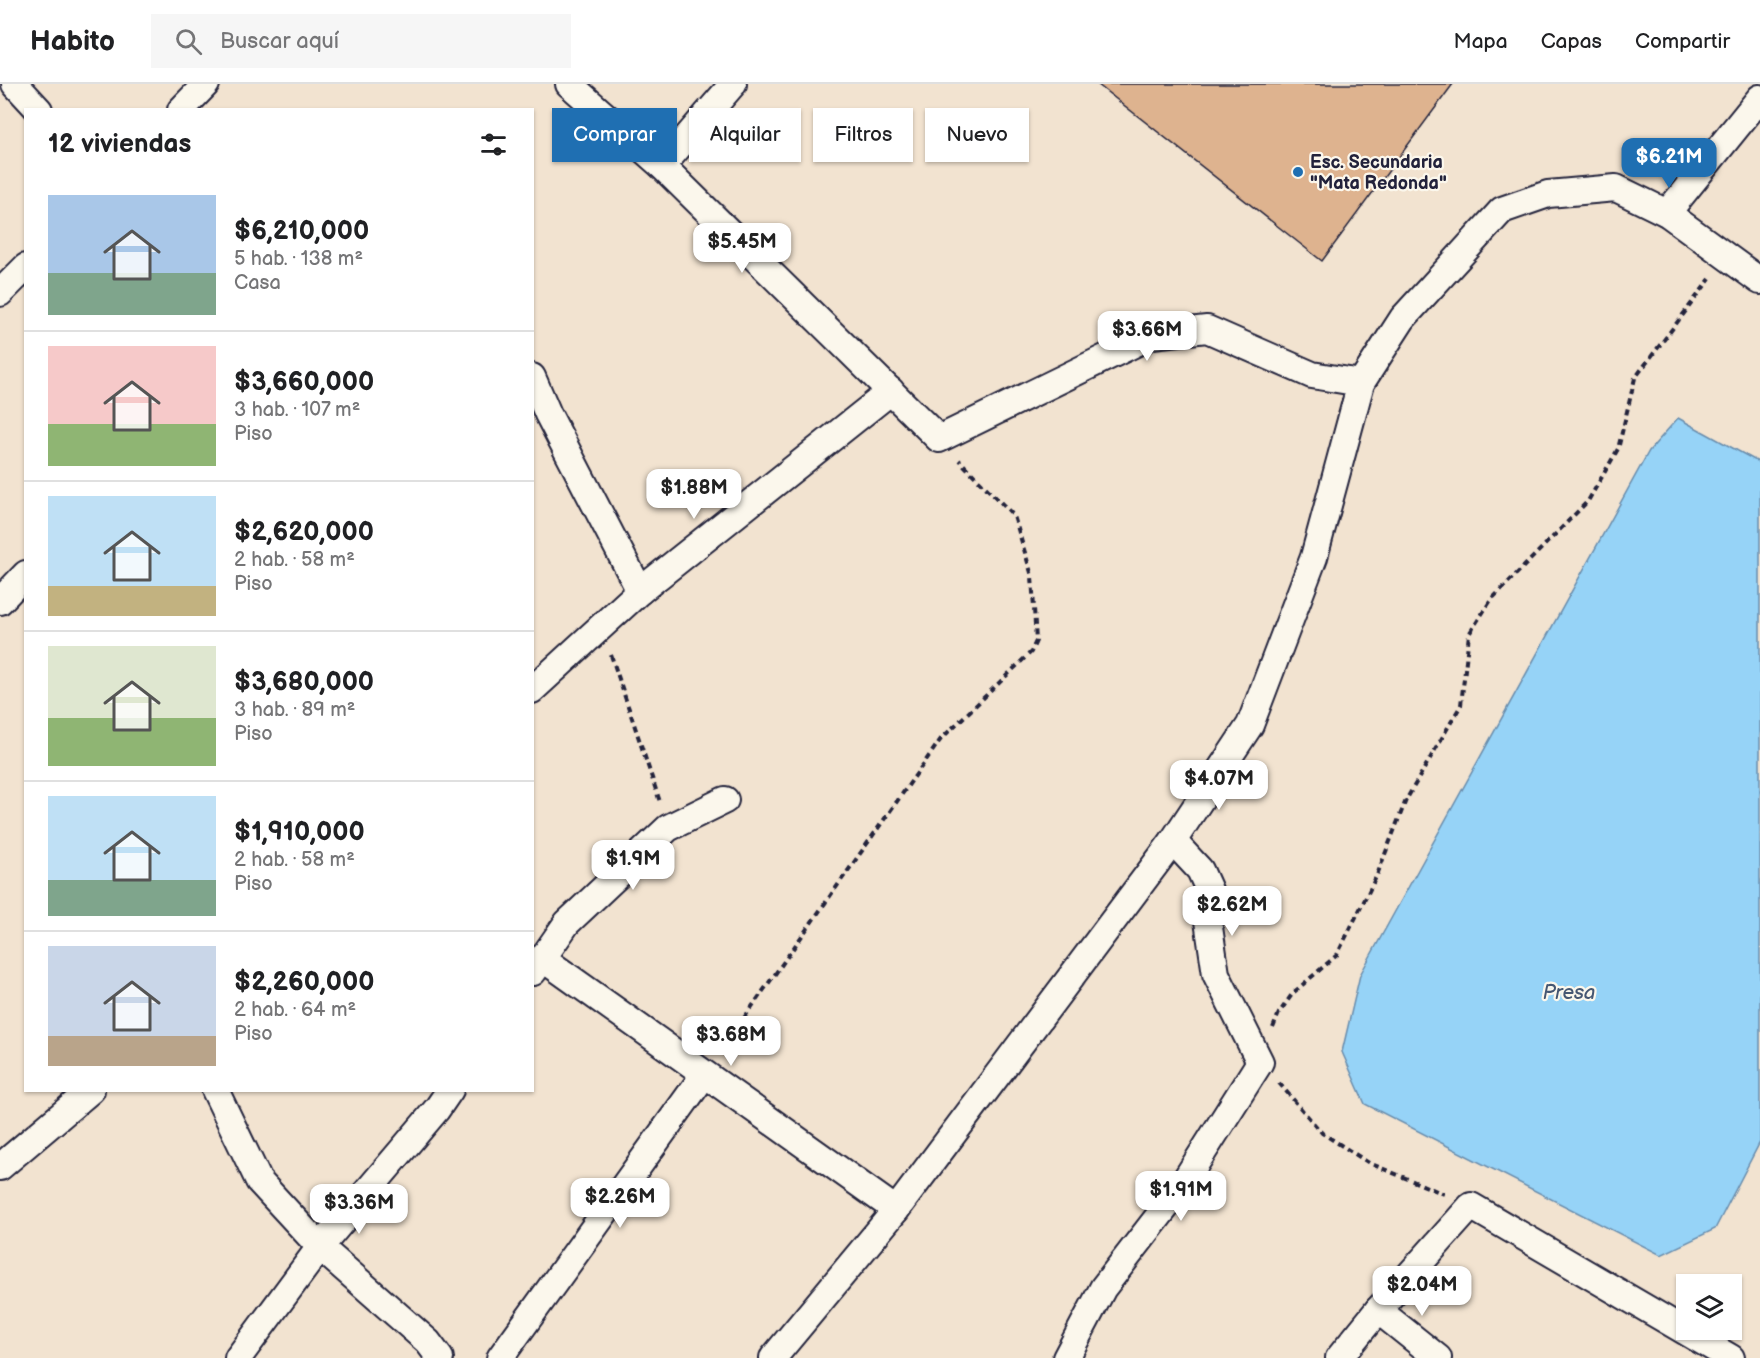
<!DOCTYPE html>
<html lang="es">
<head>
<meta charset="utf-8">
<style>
  body { margin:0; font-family:"Balsamiq Sans",sans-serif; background:#f6f6f6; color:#202124; height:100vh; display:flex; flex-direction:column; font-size:22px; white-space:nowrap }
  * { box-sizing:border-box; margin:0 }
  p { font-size:20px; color:#757577 }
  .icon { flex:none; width:33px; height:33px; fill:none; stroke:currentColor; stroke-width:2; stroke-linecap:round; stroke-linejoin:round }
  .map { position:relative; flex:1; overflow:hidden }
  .drawer { position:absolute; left:24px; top:24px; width:510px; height:984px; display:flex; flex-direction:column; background:#fff; border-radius:0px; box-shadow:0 2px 4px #0004 }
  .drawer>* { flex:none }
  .guide { position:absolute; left:552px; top:24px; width:570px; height:54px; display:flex; gap:12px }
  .fabs { position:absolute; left:1676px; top:1190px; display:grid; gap:12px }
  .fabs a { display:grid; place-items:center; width:66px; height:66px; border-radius:0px; background:#fff; box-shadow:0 2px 4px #0004; font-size:30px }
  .price { position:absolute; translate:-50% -51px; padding:0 14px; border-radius:12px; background:#fff; color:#222; font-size:20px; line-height:39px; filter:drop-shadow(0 2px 3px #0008) }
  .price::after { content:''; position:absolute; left:50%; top:36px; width:18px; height:14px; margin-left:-9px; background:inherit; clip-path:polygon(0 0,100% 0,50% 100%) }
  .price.active { background:#1f6fb2; color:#fff }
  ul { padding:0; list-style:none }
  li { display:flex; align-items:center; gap:18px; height:150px; padding:0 24px }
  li+li { border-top:2px solid #e0e0e0 }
  li span { display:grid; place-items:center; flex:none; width:168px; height:120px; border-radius:0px; color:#555 }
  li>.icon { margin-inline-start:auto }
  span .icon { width:72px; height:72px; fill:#fffc; stroke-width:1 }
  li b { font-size:26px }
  h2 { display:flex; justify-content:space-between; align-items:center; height:72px; padding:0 24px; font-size:26px }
  .chip { padding:0 21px; border-radius:0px; background:#fff; box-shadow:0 2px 4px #0004; font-size:21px; line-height:54px }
  .chip.active { background:#1f6fb2; color:#fff }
  header { display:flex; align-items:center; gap:36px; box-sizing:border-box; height:84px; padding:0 30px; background:#fff; border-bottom:2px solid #e0e0e0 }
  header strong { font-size:28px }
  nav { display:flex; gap:33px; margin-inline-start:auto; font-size:21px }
  .search { width:420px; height:54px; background:#f6f6f6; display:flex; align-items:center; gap:15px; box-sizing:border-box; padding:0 21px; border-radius:0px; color:#757577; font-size:22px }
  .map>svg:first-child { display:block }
  .water { fill:#96d3f7; stroke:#688cac; stroke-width:1.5 }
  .building { fill:#deb38f; stroke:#22223b; stroke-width:1.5 }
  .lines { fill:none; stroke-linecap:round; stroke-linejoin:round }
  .minor-casing { stroke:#22223b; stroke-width:30 }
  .path { stroke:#22223b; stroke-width:4; stroke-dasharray:6 4.5; stroke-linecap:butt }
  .minor { stroke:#fbf7ec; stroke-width:26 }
  .poi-dot { fill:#1f6fb2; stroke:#fbf7ec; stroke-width:2 }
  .labels { text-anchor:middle; stroke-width:4.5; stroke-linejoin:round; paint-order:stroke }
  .poi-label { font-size:18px; font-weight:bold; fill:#22223b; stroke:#fbf7ec; text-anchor:start }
  .water-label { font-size:20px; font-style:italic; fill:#455773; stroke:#fbf7ec }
</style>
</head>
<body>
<header>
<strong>Habito</strong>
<div class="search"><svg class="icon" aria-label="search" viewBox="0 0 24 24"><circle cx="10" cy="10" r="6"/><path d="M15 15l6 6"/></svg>Buscar aquí</div>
<nav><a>Mapa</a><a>Capas</a><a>Compartir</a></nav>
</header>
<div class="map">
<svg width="1760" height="1274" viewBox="0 0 1760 1274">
  <rect width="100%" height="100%" fill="#f2e3d0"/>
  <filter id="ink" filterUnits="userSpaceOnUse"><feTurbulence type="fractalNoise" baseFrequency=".0167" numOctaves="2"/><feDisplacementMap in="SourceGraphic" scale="12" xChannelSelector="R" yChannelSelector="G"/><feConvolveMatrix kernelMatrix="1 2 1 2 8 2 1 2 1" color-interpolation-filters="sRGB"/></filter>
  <g filter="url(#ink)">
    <!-- water -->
    <polygon class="water" points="1678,334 1760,379 1760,1058 1715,1145 1661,1171 1365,1020 1342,968 1360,891 1649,367"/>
    <!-- building -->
    <polygon class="building" points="1097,0 1453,0 1322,177"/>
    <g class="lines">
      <!-- minor casing -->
      <g class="minor-casing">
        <g id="minor">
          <polyline points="15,0 39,26"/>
          <polyline points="569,0 662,82 939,355 1152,251 1207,245 1312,291 1361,299"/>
          <polyline points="181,26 206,0"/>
          <polyline points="662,82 733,0"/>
          <polyline points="1667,129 1760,14"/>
          <polyline points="0,209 26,183"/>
          <polyline points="532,293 548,330 640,507"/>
          <polyline points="0,517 26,490"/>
          <polyline points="532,606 640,507 891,307"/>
          <polyline points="542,874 896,1126"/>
          <polyline points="533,888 567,839 668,744 725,716"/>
          <polyline points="215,1006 259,1097 320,1163 428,1258 440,1274"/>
          <polyline points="0,1083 91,1006"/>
          <polyline points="1378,1226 1438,1274"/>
          <polyline points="238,1274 320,1163 437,1025 450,1006"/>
          <polyline points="500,1274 704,991"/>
          <polyline points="773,1274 896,1126 1173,757 1250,641 1314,473 1361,299 1403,234 1502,126 1548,110 1616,104 1667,129 1760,197"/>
          <polyline points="1066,1274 1103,1204 1179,1106 1260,978 1216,890 1207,830 1209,806 1200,786 1173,757"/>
          <polyline points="1339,1274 1378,1226 1471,1122 1731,1274"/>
        </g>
      </g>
      <!-- path -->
      <g class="path">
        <polyline points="611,571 660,718"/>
        <polyline points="1273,944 1279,929 1293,909 1337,871 1377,791 1406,716 1461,621 1469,550 1491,516 1588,417 1618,365 1635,294 1710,195"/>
        <polyline points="720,968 941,655 1031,568 1036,557 1032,492 1014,432 959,376"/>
        <polyline points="1279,999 1322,1049 1369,1079 1444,1110"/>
      </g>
      <!-- minor -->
      <use href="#minor" class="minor"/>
    </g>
  </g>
  <!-- markers -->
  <circle class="poi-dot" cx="1298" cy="88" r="6"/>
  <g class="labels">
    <!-- poi labels -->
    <g class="poi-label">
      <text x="1310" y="84">Esc. Secundaria<tspan x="1310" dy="21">"Mata Redonda"</tspan></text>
    </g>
    <!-- water labels -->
    <g class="water-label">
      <text x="1569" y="915">Presa</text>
    </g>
  </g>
</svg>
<div class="fabs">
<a><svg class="icon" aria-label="layers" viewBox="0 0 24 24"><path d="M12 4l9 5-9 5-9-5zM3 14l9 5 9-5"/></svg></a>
</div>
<b class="price active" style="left:1669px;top:105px">$6.21M</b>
<b class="price" style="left:742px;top:190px">$5.45M</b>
<b class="price" style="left:1147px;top:278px">$3.66M</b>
<b class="price" style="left:694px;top:436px">$1.88M</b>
<b class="price" style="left:1219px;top:727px">$4.07M</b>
<b class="price" style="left:633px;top:807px">$1.9M</b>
<b class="price" style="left:1232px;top:853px">$2.62M</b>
<b class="price" style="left:731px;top:983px">$3.68M</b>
<b class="price" style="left:1181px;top:1138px">$1.91M</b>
<b class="price" style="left:620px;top:1145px">$2.26M</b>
<b class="price" style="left:359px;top:1151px">$3.36M</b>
<b class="price" style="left:1422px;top:1233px">$2.04M</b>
<div class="guide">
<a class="chip active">Comprar</a>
<a class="chip">Alquilar</a>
<a class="chip">Filtros</a>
<a class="chip">Nuevo</a>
</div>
<section class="drawer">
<h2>12 viviendas<svg class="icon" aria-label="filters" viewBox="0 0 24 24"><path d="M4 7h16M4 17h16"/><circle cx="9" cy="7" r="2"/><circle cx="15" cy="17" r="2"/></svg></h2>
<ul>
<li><span style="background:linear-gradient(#a9c7e8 65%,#7fa58c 0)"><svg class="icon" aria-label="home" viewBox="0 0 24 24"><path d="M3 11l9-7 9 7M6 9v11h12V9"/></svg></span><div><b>$6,210,000</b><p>5 hab. · 138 m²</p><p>Casa</p></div></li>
<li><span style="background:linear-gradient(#f6c9c9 65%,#8fb573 0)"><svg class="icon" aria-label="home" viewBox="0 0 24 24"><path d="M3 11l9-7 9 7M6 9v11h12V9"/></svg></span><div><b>$3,660,000</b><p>3 hab. · 107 m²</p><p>Piso</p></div></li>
<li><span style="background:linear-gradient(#bfe0f5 75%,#c2b280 0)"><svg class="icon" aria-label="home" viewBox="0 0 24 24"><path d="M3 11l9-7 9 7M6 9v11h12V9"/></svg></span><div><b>$2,620,000</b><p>2 hab. · 58 m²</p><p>Piso</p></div></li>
<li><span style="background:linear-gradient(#dfe7d0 60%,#8fb573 0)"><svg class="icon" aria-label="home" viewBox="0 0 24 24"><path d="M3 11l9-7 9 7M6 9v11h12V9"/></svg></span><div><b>$3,680,000</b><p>3 hab. · 89 m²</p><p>Piso</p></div></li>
<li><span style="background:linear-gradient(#bfe0f5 70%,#7fa58c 0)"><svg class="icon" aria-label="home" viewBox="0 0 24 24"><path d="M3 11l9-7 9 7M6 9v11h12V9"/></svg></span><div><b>$1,910,000</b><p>2 hab. · 58 m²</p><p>Piso</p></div></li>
<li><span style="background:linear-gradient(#c9d6e8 75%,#b9a48a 0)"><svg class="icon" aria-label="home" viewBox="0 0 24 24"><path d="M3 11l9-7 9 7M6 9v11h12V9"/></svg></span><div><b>$2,260,000</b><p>2 hab. · 64 m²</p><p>Piso</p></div></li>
</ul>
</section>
</div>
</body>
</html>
